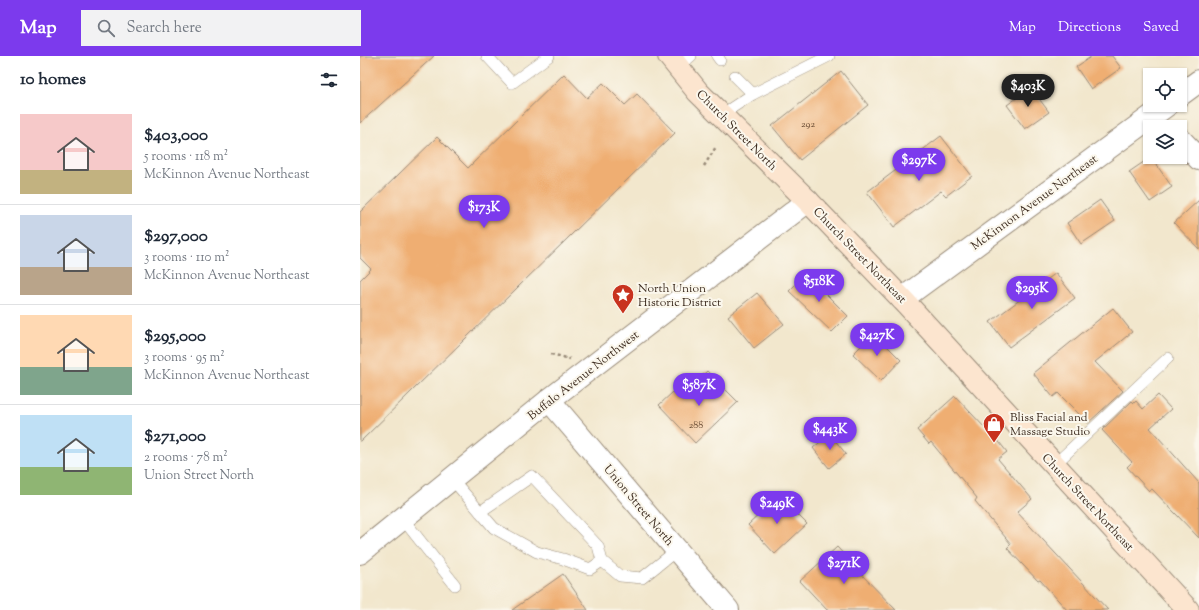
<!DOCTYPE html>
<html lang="en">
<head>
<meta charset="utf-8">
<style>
  body { margin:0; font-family:"Sorts Mill Goudy",serif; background:#f2f2f3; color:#1f2937; height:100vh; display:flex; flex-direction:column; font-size:15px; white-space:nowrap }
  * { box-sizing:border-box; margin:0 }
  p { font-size:13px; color:#747a83 }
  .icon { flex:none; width:22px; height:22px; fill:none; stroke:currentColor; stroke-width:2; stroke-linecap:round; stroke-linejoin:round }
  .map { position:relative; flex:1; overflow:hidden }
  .details { display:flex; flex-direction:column; background:#fff; width:360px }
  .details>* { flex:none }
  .controls { position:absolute; left:783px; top:12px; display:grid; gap:8px }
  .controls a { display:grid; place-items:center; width:44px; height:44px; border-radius:0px; background:#fff; box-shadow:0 1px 3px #0004; font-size:20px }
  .price { position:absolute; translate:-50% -34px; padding:0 9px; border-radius:14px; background:#7c3aed; color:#fff; font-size:13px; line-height:26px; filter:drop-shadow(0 1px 2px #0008) }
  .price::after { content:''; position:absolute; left:50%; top:24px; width:12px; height:9px; margin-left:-6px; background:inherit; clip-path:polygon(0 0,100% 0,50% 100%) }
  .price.on { background:#222; color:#fff }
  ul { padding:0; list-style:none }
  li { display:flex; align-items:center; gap:12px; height:100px; padding:0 20px }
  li+li { border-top:1px solid #e0e1e3 }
  li span { display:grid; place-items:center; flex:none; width:112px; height:80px; border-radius:0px; color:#555 }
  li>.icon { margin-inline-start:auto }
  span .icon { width:48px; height:48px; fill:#fffc; stroke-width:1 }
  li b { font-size:17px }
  h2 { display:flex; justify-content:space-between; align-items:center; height:48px; padding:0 20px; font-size:17px }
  header { display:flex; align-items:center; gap:24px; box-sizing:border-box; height:56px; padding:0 20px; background:#7c3aed; color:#fff }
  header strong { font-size:19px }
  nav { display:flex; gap:22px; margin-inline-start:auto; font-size:14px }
  .search { width:280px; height:36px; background:#f2f2f3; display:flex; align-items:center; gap:10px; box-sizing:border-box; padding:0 14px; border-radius:0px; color:#747a83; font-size:15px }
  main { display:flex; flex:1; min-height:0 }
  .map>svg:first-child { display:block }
  .building { fill:#efae72 }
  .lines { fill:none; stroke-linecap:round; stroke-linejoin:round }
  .service-casing { stroke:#968876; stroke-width:12 }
  .minor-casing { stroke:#968876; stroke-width:24 }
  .tertiary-casing { stroke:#968876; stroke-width:24 }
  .secondary-casing { stroke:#968876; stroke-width:24 }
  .path { stroke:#968876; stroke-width:2.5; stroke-dasharray:3 3; stroke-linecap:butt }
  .service { stroke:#fff; stroke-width:11 }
  .minor { stroke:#fff; stroke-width:22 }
  .tertiary { stroke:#fff; stroke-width:22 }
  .secondary { stroke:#fce5cf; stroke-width:22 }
  .labels { text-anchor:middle; stroke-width:4; stroke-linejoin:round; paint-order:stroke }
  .number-label { font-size:10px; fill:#684b33 }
  .street-label { font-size:12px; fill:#3b2a1e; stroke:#fbf7ec }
  .poi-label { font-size:12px; fill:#3b2a1e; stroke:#fbf7ec; text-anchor:start }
</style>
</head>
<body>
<header>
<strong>Map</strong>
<div class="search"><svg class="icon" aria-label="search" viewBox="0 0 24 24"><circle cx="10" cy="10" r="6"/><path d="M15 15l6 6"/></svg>Search here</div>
<nav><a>Map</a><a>Directions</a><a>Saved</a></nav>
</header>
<main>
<section class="details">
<h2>10 homes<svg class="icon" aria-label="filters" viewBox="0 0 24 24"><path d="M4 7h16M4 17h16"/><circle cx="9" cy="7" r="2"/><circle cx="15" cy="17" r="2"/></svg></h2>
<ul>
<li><span style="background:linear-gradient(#f6c9c9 70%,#c2b280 0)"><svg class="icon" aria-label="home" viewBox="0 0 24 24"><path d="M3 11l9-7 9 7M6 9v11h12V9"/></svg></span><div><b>$403,000</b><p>5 rooms · 118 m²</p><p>McKinnon Avenue Northeast</p></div></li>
<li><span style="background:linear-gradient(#c9d6e8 65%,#b9a48a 0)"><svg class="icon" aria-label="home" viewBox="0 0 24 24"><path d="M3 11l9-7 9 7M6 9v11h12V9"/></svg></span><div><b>$297,000</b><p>3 rooms · 110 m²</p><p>McKinnon Avenue Northeast</p></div></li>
<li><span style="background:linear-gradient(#ffd9b3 65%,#7fa58c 0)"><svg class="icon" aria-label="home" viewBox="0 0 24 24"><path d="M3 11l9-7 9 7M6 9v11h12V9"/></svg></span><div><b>$295,000</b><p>3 rooms · 95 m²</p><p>McKinnon Avenue Northeast</p></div></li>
<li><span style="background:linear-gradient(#bfe0f5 65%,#8fb573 0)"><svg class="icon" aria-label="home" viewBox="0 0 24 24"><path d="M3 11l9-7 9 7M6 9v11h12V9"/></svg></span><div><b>$271,000</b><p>2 rooms · 78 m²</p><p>Union Street North</p></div></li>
</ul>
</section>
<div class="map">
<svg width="839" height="554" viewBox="0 0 839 554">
  <rect width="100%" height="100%" fill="#fbf7ec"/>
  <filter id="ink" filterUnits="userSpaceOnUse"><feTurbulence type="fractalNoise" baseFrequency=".025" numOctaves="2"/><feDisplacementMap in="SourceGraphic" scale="8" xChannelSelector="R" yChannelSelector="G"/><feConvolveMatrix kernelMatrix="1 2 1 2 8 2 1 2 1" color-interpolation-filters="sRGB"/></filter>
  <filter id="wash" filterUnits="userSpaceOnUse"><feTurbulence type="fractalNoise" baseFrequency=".012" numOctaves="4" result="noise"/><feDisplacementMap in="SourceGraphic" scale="16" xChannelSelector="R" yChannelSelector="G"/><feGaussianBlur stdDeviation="0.9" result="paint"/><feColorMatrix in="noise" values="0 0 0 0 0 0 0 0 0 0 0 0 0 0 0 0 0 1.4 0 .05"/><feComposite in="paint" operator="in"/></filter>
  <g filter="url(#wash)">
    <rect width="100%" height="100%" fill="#f2e7cd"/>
    <g id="blocks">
      <!-- building -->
      <g class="building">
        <polygon points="0,0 74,0 0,67"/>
        <polygon points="732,0 752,0 761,12 731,33 716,11"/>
        <polygon points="481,15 508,49 440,104 412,70"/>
        <polygon points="204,18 227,42 243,27 265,49 277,38 315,77 0,386 0,224 11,213 0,202 0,156 77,81 108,112"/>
        <polygon points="671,32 689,56 665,73 647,49"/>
        <polygon points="581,80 612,120 586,140 581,135 534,171 507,136"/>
        <polygon points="791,101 812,131 790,146 769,116"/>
        <polygon points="740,144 755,165 721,188 707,167"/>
        <polygon points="839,144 839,193 814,167"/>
        <polygon points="696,217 715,242 649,291 630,266"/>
        <polygon points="446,218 488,260 472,276 429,235"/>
        <polygon points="397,237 424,268 394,292 368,260"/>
        <polygon points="753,252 772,276 735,306 763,335 728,367 698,337 693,341 673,317"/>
        <polygon points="514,277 541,304 521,325 493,298"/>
        <polygon points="347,315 378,346 335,387 299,349 313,336 319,342"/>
        <polygon points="798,339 811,353 790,372 839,427 839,482 792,433 789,435 767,411 772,406 742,374 772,345 774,347 776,345 783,353"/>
        <polygon points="595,340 626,373 628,372 647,396 638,403 672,443 657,456 748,554 707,554 680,524 678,525 647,492 651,488 615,445 617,442 571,386 569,388 557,374"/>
        <polygon points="470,378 486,398 469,412 453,392"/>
        <polygon points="419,440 447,468 415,498 388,469"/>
        <polygon points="477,491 490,505 496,499 508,511 501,518 536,554 467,554 440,525"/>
        <polygon points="203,518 228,554 152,554"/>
      </g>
    </g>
  </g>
  <g filter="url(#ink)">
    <use href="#blocks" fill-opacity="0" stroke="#968876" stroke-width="1"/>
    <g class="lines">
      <!-- service casing -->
      <g class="service-casing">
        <g id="service">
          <polyline points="127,0 152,27 189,0"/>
          <polyline points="357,0 360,4"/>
          <polyline points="318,11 331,0"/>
          <polyline points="375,20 393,38"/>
          <polyline points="361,59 393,38 469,0"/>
          <polyline points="694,409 808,302"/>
          <polyline points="92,423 134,472 177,496 203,503 230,513 242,505 238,490 172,420 120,456"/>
          <polyline points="43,463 95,529"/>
          <polyline points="242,505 260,520 282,522 317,494"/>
        </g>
      </g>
      <!-- minor casing -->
      <g class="minor-casing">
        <g id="minor">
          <polyline points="820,39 839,25"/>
          <polyline points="820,83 839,103"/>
          <polyline points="542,243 807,49"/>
        </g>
      </g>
      <!-- tertiary casing -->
      <g class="tertiary-casing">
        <g id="tertiary">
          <polyline points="189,344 368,554"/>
          <polyline points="0,497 189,344 448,145"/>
        </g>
      </g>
      <!-- secondary casing -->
      <g class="secondary-casing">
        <polyline id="secondary" points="309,0 338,36 448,145 542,243 828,554"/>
      </g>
      <!-- path -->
      <g class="path">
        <polyline points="344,110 356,91"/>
        <polyline points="191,298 210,303"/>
      </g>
      <!-- service -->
      <use href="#service" class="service"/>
      <!-- minor -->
      <use href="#minor" class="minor"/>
      <!-- tertiary -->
      <use href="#tertiary" class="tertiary"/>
      <!-- secondary -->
      <use href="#secondary" class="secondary"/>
    </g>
  </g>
  <!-- icons -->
  <defs>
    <g id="sight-pin" transform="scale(1.15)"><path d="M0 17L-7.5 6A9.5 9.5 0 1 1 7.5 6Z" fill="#c8321e" stroke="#fbf7ec"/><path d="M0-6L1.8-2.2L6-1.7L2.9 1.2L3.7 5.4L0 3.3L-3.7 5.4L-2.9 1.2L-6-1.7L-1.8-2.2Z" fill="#fff"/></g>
    <g id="shop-pin" transform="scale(1.15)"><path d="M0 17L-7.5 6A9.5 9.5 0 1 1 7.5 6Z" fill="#c8321e" stroke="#fbf7ec"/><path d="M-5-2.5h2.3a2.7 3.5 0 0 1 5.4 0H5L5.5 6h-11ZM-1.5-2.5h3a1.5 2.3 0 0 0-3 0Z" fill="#fff"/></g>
  </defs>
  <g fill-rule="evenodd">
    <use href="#sight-pin" x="263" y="239"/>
    <use href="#shop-pin" x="634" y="368"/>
  </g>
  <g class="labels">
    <!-- number labels -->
    <g class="number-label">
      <text x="448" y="71">292</text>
      <text x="336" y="372">288</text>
    </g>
    <!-- street labels -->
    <g class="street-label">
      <text transform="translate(377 74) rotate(45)" y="4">Church Street North</text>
      <text transform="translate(674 146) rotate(-36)" y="4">McKinnon Avenue Northeast</text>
      <text transform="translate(500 199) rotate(46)" y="4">Church Street Northeast</text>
      <text transform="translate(223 319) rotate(-38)" y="4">Buffalo Avenue Northwest</text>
      <text transform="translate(728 446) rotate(47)" y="4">Church Street Northeast</text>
      <text transform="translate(279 449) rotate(50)" y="4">Union Street North</text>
    </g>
    <!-- poi labels -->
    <g class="poi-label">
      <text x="278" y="236">North Union<tspan x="278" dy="14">Historic District</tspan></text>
      <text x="650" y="365">Bliss Facial and<tspan x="650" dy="14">Massage Studio</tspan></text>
    </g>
  </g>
</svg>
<div class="controls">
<a><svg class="icon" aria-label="locate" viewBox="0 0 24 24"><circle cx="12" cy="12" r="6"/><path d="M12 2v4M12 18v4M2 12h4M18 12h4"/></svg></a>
<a><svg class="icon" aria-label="layers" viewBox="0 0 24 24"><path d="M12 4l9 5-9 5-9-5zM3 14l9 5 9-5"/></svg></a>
</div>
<b class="price on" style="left:668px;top:52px">$403K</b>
<b class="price" style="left:559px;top:126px">$297K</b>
<b class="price" style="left:124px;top:173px">$173K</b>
<b class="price" style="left:459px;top:247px">$518K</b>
<b class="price" style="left:672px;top:254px">$295K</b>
<b class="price" style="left:517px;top:301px">$427K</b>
<b class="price" style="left:339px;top:351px">$587K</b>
<b class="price" style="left:470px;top:395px">$443K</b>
<b class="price" style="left:417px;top:469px">$249K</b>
<b class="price" style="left:484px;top:529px">$271K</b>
</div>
</main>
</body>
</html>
